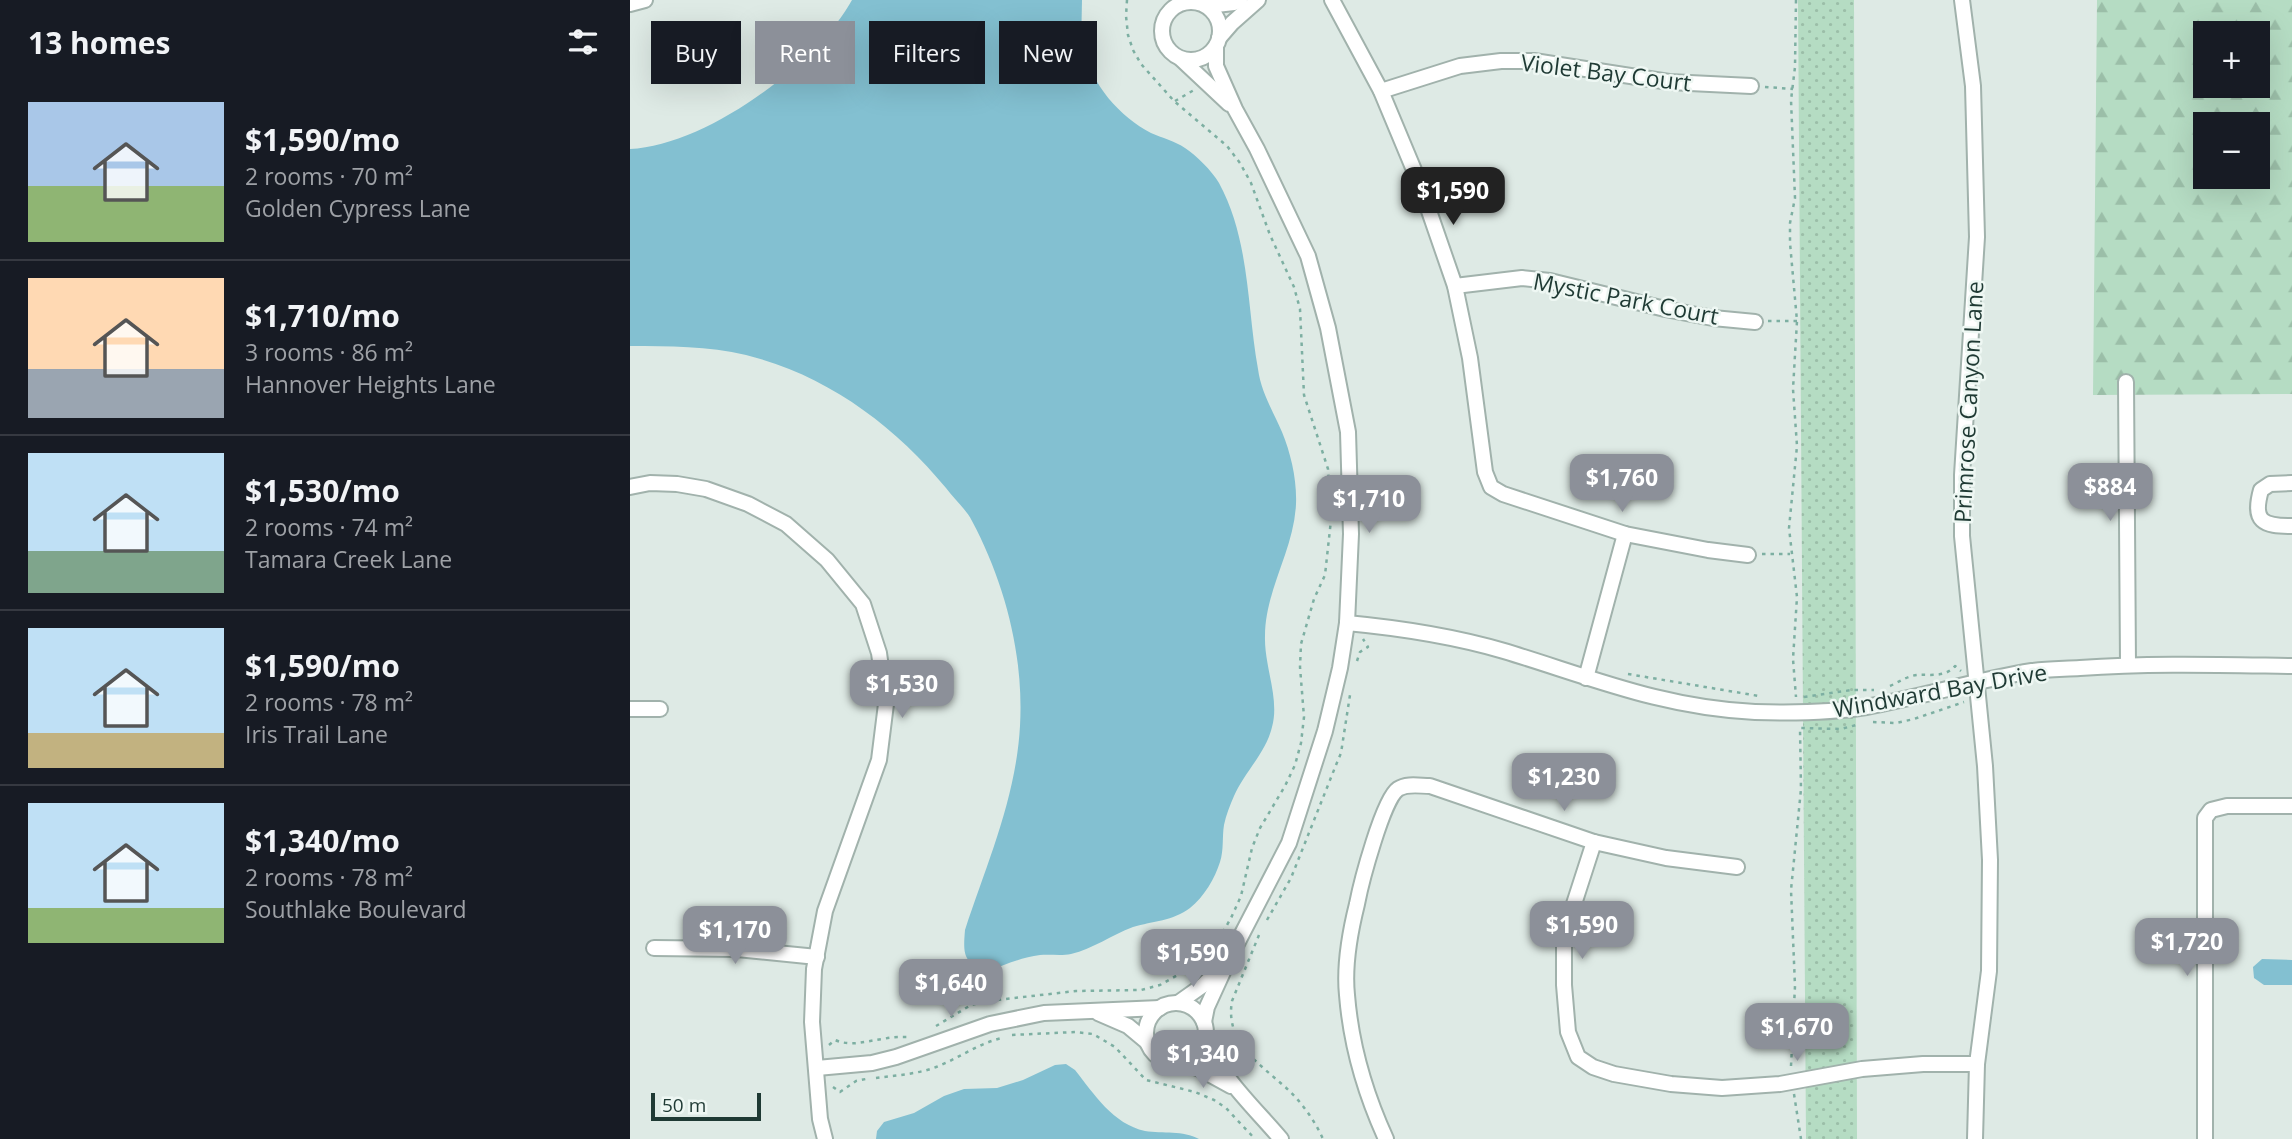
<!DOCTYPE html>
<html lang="en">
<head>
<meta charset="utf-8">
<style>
  body { margin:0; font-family:"Open Sans",sans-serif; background:#20242c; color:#f1f3f6; height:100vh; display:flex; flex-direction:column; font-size:26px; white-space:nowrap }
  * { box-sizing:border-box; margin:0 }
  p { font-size:23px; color:#9ea1a6 }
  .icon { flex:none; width:38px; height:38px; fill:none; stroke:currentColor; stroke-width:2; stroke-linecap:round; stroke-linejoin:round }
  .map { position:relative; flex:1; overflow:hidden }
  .panel { display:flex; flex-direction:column; background:#171b24; width:630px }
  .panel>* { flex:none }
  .guide { position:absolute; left:21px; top:21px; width:665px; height:63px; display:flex; gap:14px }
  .fabs { position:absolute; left:1563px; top:21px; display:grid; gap:14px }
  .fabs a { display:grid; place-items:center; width:77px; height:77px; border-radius:0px; background:#171b24; box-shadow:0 7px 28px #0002; font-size:35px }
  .scale { position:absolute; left:21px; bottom:18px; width:110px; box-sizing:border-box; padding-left:7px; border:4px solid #1f3a34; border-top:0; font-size:19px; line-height:24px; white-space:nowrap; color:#1f3a34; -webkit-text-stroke:5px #eef7f3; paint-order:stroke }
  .price { position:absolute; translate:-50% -60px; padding:0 16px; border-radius:14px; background:#8c9099; color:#fff; font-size:23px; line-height:46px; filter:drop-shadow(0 2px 4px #0008) }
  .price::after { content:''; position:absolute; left:50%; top:42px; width:21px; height:16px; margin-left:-10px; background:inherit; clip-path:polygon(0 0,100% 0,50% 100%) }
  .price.active { background:#222; color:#fff }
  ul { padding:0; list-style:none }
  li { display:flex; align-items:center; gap:21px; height:175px; padding:0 28px }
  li+li { border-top:2px solid #363941 }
  li span { display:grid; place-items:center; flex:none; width:196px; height:140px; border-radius:0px; color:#555 }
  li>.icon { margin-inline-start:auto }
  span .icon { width:84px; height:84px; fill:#fffc; stroke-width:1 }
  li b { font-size:30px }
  h2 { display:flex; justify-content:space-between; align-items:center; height:84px; padding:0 28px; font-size:30px }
  .chip { padding:0 24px; border-radius:0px; background:#171b24; box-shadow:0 7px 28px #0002; font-size:24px; line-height:63px }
  .chip.active { background:#8c9099; color:#fff }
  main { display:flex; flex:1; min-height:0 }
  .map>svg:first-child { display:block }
  .grass { fill:url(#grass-dots) }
  .forest { fill:url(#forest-firs); fill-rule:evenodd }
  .water { fill:#83c0d1 }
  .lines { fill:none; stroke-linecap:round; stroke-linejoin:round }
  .minor-casing { stroke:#a1b2ac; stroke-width:18 }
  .path { stroke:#7dafa2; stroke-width:2.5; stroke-dasharray:3.5 5; stroke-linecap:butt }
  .minor { stroke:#fff; stroke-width:14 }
  .labels { text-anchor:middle; stroke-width:5; stroke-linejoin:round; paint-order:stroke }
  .street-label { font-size:23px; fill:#1f3a34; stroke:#eef7f3 }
</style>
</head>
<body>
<main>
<section class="panel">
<h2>13 homes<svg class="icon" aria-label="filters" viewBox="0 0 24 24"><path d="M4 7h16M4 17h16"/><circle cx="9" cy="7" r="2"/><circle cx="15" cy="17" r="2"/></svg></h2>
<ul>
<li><span style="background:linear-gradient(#a9c7e8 60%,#8fb573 0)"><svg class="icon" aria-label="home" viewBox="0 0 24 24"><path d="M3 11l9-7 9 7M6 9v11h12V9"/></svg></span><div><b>$1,590/mo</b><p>2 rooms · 70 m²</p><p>Golden Cypress Lane</p></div></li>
<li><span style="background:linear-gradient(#ffd9b3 65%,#9aa5b1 0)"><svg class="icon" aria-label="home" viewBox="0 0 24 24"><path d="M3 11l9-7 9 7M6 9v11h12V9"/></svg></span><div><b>$1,710/mo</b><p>3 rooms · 86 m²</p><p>Hannover Heights Lane</p></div></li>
<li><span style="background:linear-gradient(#bfe0f5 70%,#7fa58c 0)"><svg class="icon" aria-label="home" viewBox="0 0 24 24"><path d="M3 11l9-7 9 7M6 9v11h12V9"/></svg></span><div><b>$1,530/mo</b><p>2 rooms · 74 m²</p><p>Tamara Creek Lane</p></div></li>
<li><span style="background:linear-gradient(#bfe0f5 75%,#c2b280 0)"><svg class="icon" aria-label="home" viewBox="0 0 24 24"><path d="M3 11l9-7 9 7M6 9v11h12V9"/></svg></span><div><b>$1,590/mo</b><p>2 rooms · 78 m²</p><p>Iris Trail Lane</p></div></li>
<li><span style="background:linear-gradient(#bfe0f5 75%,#8fb573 0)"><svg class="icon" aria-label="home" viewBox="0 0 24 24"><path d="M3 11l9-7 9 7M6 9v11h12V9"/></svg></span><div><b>$1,340/mo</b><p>2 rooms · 78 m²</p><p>Southlake Boulevard</p></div></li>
</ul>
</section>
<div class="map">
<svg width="1662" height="1139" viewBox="0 0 1662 1139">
  <defs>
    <pattern id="grass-dots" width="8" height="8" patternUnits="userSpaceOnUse" patternTransform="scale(1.75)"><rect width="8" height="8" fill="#b5dcc3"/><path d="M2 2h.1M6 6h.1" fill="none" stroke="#9bbea8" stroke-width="1.8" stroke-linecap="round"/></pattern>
    <pattern id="forest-firs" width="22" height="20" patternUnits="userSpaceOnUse" patternTransform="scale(1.75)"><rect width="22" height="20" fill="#b5dcc3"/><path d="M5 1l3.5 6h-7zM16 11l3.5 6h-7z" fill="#9bbea8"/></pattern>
  </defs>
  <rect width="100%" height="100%" fill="#deeae5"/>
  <!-- grass -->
  <polygon class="grass" points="1168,0 1224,0 1227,1139 1176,1139"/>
  <!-- forest -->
  <path class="forest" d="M1467 0H1662V394L1463 395ZM1575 33H1628V86H1575ZM1575 124H1628V177H1575Z"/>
  <!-- water -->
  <g class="water">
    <path d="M222 0H452C452 16 450 33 454 49 461 84 490 117 521 133 532 138 545 141 555 148 567 156 581 170 589 183 620 240 617 308 628 369 631 392 643 411 652 432 661 454 667 480 666 504 664 550 635 590 635 636 634 666 650 699 642 727 636 753 615 771 604 796 600 805 596 815 594 825 592 837 594 850 590 862 585 878 574 897 560 908 543 921 523 921 503 927 481 935 463 949 441 954 431 956 420 954 410 955 392 957 375 965 357 971 333 962 333 955 335 930 357 863 386 798 390 726 394 656 375 583 342 521 336 509 324 499 316 488 264 425 197 375 116 355 78 346 39 346 0 346V149C75 146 186 65 222 0Z"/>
    <polygon points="1632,959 1662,960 1662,985 1634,985 1624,978 1623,967"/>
    <path d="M436 1064 445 1070C464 1094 483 1124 515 1131 533 1134 553 1130 569 1139H246L247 1131 254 1122 284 1113 314 1096 334 1089 367 1088 393 1080 425 1065Z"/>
  </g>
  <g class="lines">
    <!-- minor casing -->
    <g class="minor-casing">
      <g id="minor">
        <polyline points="702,0 751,91 789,182 825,286 840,358 855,472 861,487 873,494 995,534 1078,550 1118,555"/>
        <polyline points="1332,0 1343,86 1347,237 1332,475 1332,536 1355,766 1360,860 1359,971 1347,1064 1345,1139"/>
        <circle cx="561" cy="31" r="29"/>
        <polyline points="0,4 15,0"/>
        <polyline points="577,6 604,3 610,0"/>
        <polyline points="589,38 602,23 628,0"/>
        <polyline points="551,59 599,104"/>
        <polyline points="751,91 830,66 871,61 904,61 1039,82 1121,86"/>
        <polyline points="825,286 892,278 920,281 1035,309 1083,318 1125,322"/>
        <polyline points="1496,382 1498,664"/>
        <path d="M1662 483 1640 484 1631 490C1622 522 1633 526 1662 526"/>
        <polyline points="0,487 20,483 47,484 76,489 118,504 156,524 197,560 233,604 249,653 256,704 249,760 195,911 184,969 182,1022 190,1119 195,1139"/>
        <path d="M717 623C770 628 823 636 874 651 960 677 1033 708 1125 712 1162 713 1200 713 1236 707 1292 697 1346 680 1402 671 1418 669 1434 669 1450 668 1521 663 1591 665 1662 666"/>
        <polyline points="956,678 995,534"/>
        <polyline points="0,709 30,709"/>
        <polyline points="964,842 943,907 934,946 934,985 938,1032 948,1057 963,1067 984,1074 1041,1084 1092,1088 1150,1084 1232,1069 1293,1064 1347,1064"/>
        <polyline points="24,948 107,949 187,957"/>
        <circle cx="546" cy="1033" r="30"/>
        <polyline points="548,1003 572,986 592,967"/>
        <polyline points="468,1013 498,1026 516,1041"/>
        <polyline points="574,1022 577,1007 598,961 659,843 695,731 710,668 717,623 721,534 718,432 698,328 678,256 627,149 605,109 586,66 586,46"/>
        <path d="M576 1039C592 1079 624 1107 651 1139"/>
        <polyline points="554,1063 570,1069 601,1086"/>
        <polyline points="187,1068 242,1063 266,1057 360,1024 414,1013 530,1008"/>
        <path d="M756 1139C735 1093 721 1045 717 995 714 966 720 932 727 904 731 883 753 799 768 789 777 783 790 786 800 786L964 842 1036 858 1107 867"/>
        <polyline points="1575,1139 1575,818 1581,810 1597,806 1662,806"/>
      </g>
    </g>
    <!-- path -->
    <g class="path">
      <polyline points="1166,0 1165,67 1161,100 1165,198 1160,223 1160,243 1167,321 1163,389 1167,446 1159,528 1167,597 1163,659 1166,697"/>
      <polyline points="1135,87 1163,89"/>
      <polyline points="545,101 564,90"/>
      <polyline points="1138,321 1167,321"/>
      <polyline points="1132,554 1160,554"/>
      <polyline points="727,661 730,652 738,647 733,639"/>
      <polyline points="998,674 1129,696"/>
      <path d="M1260 686C1269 682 1277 676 1287 675 1300 674 1315 678 1325 666L1331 671"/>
      <polyline points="1174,697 1222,690 1244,690"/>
      <polyline points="1243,722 1266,723 1284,719 1334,702"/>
      <polyline points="637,920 661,878 706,765 711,753 720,695"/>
      <path d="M629 935 602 1001C595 1041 627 1062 654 1086 670 1100 684 1119 693 1139"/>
      <polyline points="306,1026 341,1005 358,1001 446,991 511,990 530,985 553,972 590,937 601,918 611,896 622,848 630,828 655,786 665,765 671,743 674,717 670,667 671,644 684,599 695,575 701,520 698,469 674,395 670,309 664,287 640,235 621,183 610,163 597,146 544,101 511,64 503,50 498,35 496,16 497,0"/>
      <polyline points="382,1035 445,1032 463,1034 485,1047 516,1080 565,1092 584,1100 596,1108 625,1139"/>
      <path d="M199 1045 205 1040C222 1047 235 1041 253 1039 261 1037 269 1037 277 1037"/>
      <polyline points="600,1052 609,1042"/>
      <polyline points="1161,1066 1165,986 1161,890 1171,789 1170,728 1211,729 1230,724"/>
      <path d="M246 1078C268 1075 291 1074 311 1065 332 1056 350 1043 372 1038"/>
      <polyline points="203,1087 210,1092 226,1081 236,1079"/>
      <polyline points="1164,1094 1171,1139"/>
    </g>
    <!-- minor -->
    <use href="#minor" class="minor"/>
  </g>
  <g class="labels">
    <!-- street labels -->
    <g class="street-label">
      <text transform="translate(976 73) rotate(7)" y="8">Violet Bay Court</text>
      <text transform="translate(996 299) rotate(11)" y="8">Mystic Park Court</text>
      <text transform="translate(1339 402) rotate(-87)" y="8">Primrose Canyon Lane</text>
      <text transform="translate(1310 691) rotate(-10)" y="8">Windward Bay Drive</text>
    </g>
  </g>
</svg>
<div class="fabs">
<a>+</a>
<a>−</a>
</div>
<div class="scale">50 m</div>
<b class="price active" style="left:823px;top:227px">$1,590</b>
<b class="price" style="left:992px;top:514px">$1,760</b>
<b class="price" style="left:1480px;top:523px">$884</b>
<b class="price" style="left:739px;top:535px">$1,710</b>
<b class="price" style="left:272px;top:720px">$1,530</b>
<b class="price" style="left:934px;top:813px">$1,230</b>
<b class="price" style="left:952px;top:961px">$1,590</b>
<b class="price" style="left:105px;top:966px">$1,170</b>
<b class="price" style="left:1557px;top:978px">$1,720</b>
<b class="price" style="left:563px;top:989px">$1,590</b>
<b class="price" style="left:321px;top:1019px">$1,640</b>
<b class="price" style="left:1167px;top:1063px">$1,670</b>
<b class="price" style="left:573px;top:1090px">$1,340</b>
<div class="guide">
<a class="chip">Buy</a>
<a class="chip active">Rent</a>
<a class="chip">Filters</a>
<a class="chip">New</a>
</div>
</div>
</main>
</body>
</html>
